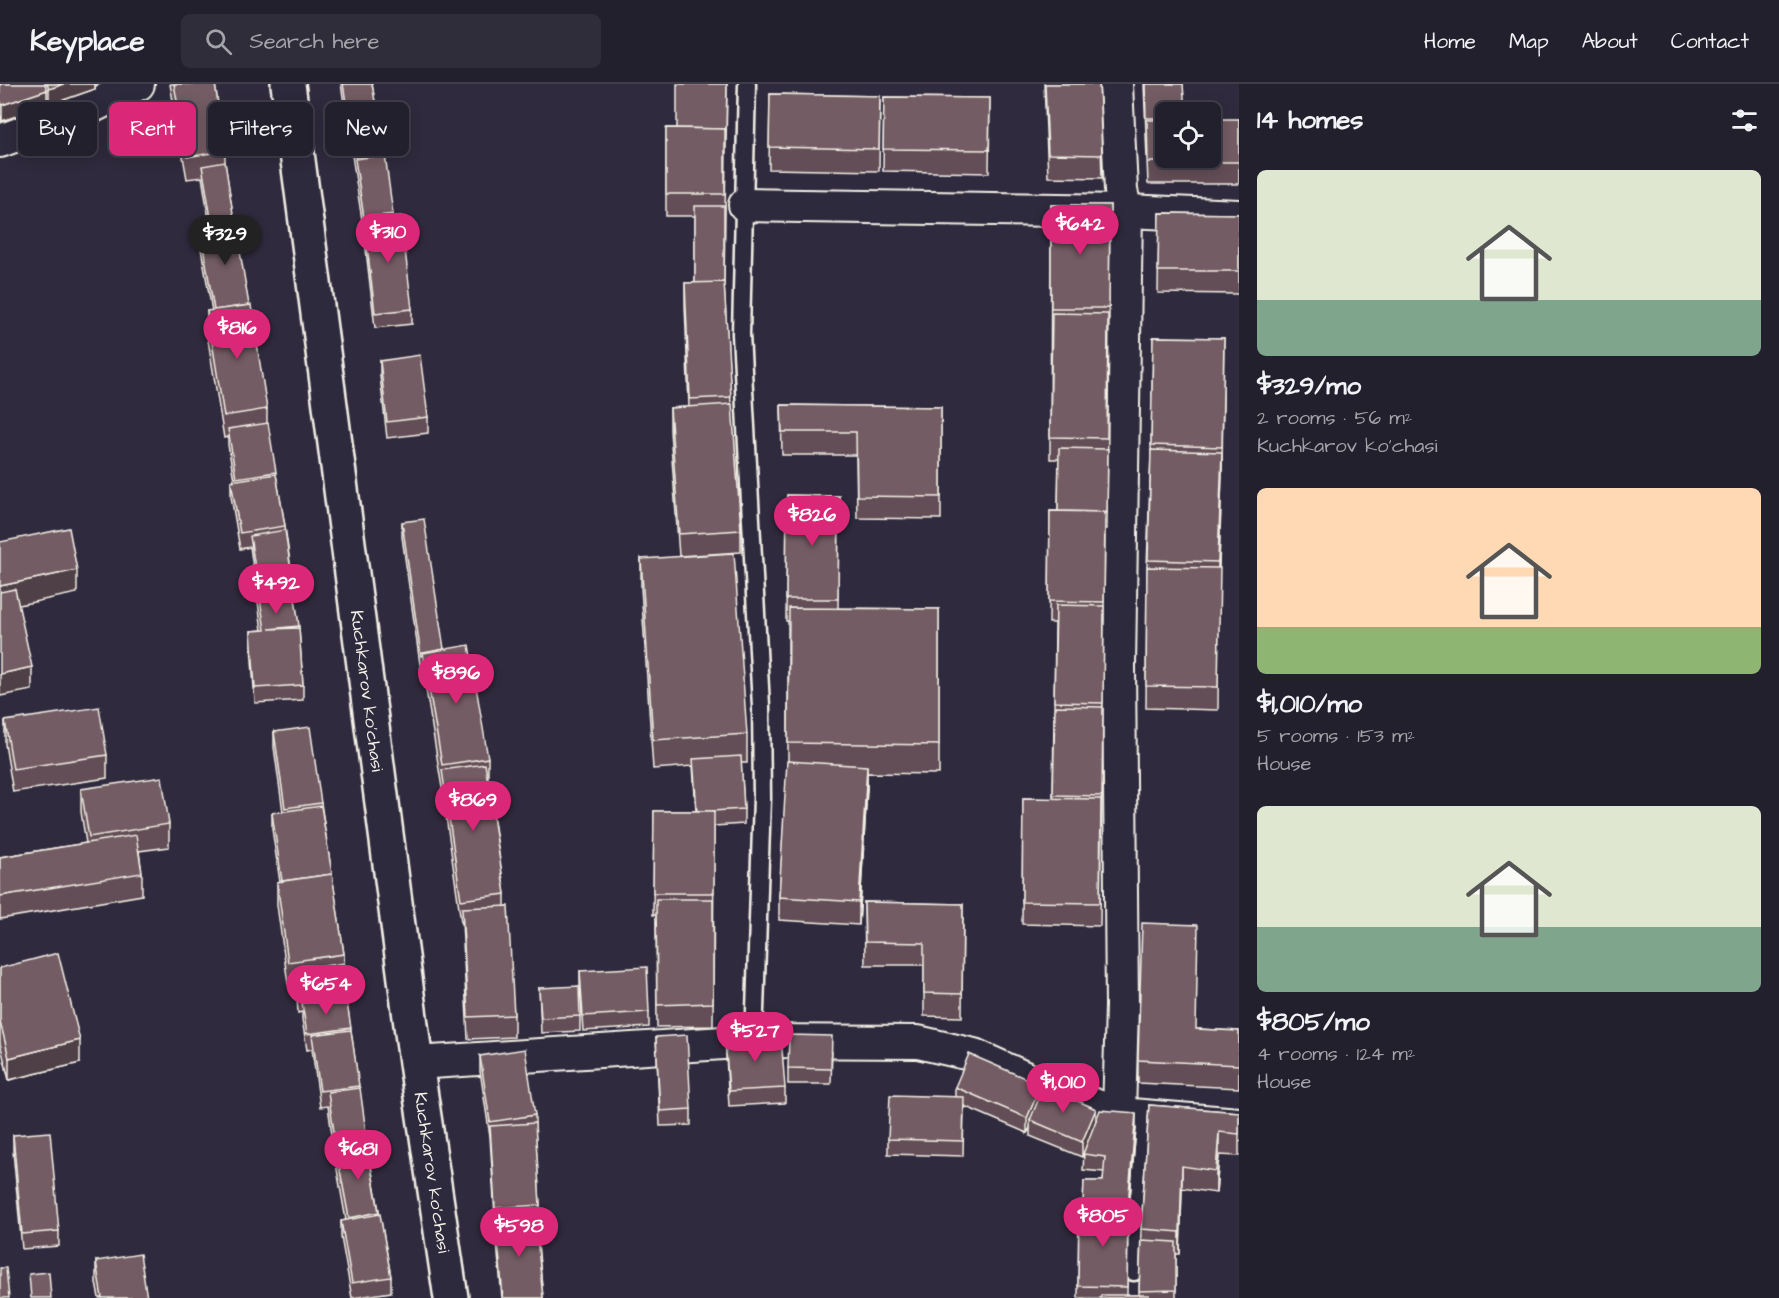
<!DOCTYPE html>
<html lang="en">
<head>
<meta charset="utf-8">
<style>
  body { margin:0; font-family:"Architects Daughter",sans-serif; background:#2f2d3a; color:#f1f3f6; height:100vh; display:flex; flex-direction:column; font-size:22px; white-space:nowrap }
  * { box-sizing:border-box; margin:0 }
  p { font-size:20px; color:#a3a3aa }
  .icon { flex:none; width:33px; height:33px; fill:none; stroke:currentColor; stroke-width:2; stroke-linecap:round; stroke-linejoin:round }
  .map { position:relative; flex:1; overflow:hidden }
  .drawer { display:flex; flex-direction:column; background:#23202e; width:540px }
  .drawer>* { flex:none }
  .guide { position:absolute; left:18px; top:18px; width:570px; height:54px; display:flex; gap:12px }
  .controls { position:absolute; left:1155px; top:18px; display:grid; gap:12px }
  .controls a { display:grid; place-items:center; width:66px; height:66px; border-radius:9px; background:#23202e; box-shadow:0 3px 15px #0003,0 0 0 2px #403e4a; font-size:30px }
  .price { position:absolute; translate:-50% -51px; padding:0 14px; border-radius:21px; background:#db2777; color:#fff; font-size:20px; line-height:39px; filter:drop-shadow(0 2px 3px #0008) }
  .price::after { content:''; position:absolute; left:50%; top:36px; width:18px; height:14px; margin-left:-9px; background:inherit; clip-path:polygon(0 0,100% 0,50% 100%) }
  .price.active { background:#222; color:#fff }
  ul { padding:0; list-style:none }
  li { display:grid; align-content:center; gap:12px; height:318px; padding:0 18px }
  li span { display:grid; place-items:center; height:186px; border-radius:9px; color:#555 }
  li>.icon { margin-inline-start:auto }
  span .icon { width:108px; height:108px; fill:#fffc; stroke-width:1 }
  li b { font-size:26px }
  h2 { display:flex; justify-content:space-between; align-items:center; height:72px; padding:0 18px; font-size:26px }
  .chip { padding:0 21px; border-radius:9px; background:#23202e; box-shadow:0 3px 15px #0003,0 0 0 2px #403e4a; font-size:21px; line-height:54px }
  .chip.active { background:#db2777; color:#fff }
  header { display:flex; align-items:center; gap:36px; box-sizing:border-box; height:84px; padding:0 30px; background:#23202e; border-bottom:2px solid #403e4a }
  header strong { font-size:28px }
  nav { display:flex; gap:33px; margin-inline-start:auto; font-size:21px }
  .search { width:420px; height:54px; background:#2f2d3a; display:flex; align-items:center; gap:15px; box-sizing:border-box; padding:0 21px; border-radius:9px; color:#a3a3aa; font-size:22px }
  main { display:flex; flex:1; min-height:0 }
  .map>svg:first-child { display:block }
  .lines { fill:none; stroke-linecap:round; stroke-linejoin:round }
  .service-casing { stroke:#f4f1e8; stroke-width:21 }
  .minor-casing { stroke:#f4f1e8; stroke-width:36 }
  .secondary-casing { stroke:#f4f1e8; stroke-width:38 }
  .service { stroke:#2f2a3d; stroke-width:16 }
  .minor { stroke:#2f2a3d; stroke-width:32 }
  .secondary { stroke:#2f2a3d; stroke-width:33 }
  .wall { fill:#634e56; stroke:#f4f1e8; stroke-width:1.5 }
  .shaded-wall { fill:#504046; stroke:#f4f1e8; stroke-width:1.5 }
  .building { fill:#735b64; stroke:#f4f1e8; stroke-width:1.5 }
  .labels { text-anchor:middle; stroke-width:5; stroke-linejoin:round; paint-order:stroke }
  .street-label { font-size:18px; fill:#f4f1e8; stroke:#2f2a3d }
</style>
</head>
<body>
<header>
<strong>Keyplace</strong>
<div class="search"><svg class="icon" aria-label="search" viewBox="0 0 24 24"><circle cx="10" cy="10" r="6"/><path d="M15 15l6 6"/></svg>Search here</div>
<nav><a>Home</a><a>Map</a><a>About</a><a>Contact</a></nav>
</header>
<main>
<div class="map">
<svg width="1239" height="1214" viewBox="0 0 1239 1214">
  <rect width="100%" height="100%" fill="#2f2a3d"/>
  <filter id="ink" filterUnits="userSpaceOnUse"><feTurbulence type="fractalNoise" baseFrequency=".0167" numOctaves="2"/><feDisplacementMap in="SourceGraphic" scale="12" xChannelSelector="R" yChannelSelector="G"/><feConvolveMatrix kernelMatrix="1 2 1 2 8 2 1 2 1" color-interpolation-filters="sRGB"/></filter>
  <g filter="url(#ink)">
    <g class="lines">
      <!-- service casing -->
      <g class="service-casing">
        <g id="service">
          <polyline points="747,0 741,250 761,622 762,714 754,957"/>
          <polyline points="1134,1188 1144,1034"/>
        </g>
      </g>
      <!-- minor casing -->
      <g class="minor-casing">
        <g id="minor">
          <polyline points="1116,0 1121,107 1126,127 1119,582 1122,922 1119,1030"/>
          <polyline points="0,57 85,26 138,0"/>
          <polyline points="745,121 1126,127 1239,132"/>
          <polyline points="416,979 754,957 918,958 974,971 1047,1004 1119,1030 1239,1040"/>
        </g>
      </g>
      <!-- secondary casing -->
      <g class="secondary-casing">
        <g id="secondary">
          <path id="s1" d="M288 0 416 979 451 1214"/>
        </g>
      </g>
      <!-- service -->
      <use href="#service" class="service"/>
      <!-- minor -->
      <use href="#minor" class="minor"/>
      <!-- secondary -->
      <use href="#secondary" class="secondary"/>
    </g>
    <!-- wall -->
    <g class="wall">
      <polygon points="0,0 95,0 95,5 49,21 47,15 47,21 2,37 1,32 0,37"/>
      <polygon points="170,0 215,0 225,67 225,79 234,138 267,325 267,339 285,442 299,544 303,601 303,616 255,619 251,562 251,547 262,546 250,463 240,465 231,412 231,397 234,396 228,361 228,353 224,354 207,250 207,227 212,227 200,159 200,144 210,142 202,93 187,95"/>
      <polygon points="341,0 372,0 393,133 412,225 412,240 375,244 364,149"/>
      <polygon points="727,0 724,200 731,320 741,446 741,468 679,472 670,347 670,324 689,323 685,221 685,199 695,199 695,132 666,132 666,44 677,44"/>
      <polygon points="1044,0 1099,0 1102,94 1048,93"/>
      <polygon points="1144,0 1183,0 1166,28 1166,74 1239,35 1239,100 1148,100"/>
      <polygon points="770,10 880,12 879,87 769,85"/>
      <polygon points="884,13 990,14 989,89 883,87"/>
      <polygon points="1051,121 1110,121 1107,445 1105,445 1100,842 1022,840 1023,714 1053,715 1055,539 1049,539 1050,427 1058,427 1059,375 1050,375"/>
      <polygon points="1159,129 1239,130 1239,210 1158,209"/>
      <polygon points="1153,253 1224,254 1222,385 1219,484 1218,626 1146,624 1147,483 1151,369"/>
      <polygon points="380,277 428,333 428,349 387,354 380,292"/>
      <polygon points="781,321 941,323 941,435 857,434 856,371 782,371"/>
      <polygon points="787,411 839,412 838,524 939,525 939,690 867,689 867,704 859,841 779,836 779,813 788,677 788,537 786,537"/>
      <polygon points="402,438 444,565 488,674 488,696 505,810 505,822 514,931 514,953 468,955 462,838 461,838 442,704 423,587 421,587 402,453"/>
      <polygon points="641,475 747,650 747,679 741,679 744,725 744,740 714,742 713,942 657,943 656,831 653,831 654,727 696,727 693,682 653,685 641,504"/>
      <polygon points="5,637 107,671 107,694 13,708 5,660"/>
      <polygon points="274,648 321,719 344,870 346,913 351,947 367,1060 391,1193 391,1208 352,1214 341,1153 341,1137 346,1136 336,1080 328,1022 320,1023 312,965 307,966 302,935 302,928 298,929 296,899 288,900 277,821 277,798 280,798 272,745 272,729 283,728 274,663"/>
      <polygon points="81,705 169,740 169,763 139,767 142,789 142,811 0,835 0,773 86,759 81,728"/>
      <polygon points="864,818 963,820 962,933 924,932 924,881 865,881"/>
      <polygon points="0,884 80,979 9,996 0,959"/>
      <polygon points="580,887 649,928 649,943 583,947 580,902"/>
      <polygon points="539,904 580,932 580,947 541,949"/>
      <polygon points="1197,945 1239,947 1239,1004 1138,999 1138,976"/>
      <polygon points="656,953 691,1025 691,1041 660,1042"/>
      <polygon points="725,955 785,1004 785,1019 729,1022"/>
      <polygon points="832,968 831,1000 788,1000 788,984"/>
      <polygon points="480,972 535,1031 535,1046 540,1121 540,1137 536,1137 543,1214 502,1214 496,1149 490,1053 480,987"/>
      <polygon points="955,1003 1041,1009 1096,1036 1136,1044 1128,1136 1127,1211 1139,1211 1141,1145 1149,1021 1239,1028 1239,1072 1219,1071 1216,1109 1182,1104 1180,1170 1176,1170 1176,1214 1078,1214 1079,1124 1083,1124 1084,1097 1103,1097 1104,1088 1083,1086 1084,1069 1082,1073 1030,1052 1030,1044 1027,1049 964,1022 963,1072 888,1070 888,1055 955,1013"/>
      <polygon points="13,1051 59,1147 59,1162 22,1165 13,1067"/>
      <polygon points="96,1177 147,1214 99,1214 96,1199"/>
    </g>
    <!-- shaded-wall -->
    <g class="shaded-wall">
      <polygon points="64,0 95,0 95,5 49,21 49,5"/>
      <polygon points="47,6 47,21 2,37 2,21"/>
      <polygon points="1222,368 1222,391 1218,501 1218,478"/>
      <polygon points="77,486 77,509 0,525 0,502"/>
      <polygon points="32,583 32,606 0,612 0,590"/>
      <polygon points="867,682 867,704 859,841 859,818"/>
      <polygon points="80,956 80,979 9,996 9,974"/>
      <polygon points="1041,1001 1041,1016 1030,1036 1030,1044 1027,1049 1027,1034"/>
      <polygon points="1096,1025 1096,1040 1082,1073 1082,1058"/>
      <polygon points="1136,1029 1136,1044 1128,1136 1128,1121"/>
      <polygon points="1219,1048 1219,1071 1216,1109 1216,1087"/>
      <polygon points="1182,1082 1182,1104 1180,1170 1180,1148"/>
    </g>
    <!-- building -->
    <g class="building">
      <polygon points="0,0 45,0 47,6 2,21 0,15"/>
      <polygon points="47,0 64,0 49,5"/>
      <polygon points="174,0 215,0 225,67 187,73"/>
      <polygon points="343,0 372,0 384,69 355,73"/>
      <polygon points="677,0 727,0 726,47 725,45 677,44"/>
      <polygon points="1045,0 1099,0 1102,71 1048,70"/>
      <polygon points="1145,0 1183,0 1185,28 1166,28 1166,34 1146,34"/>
      <polygon points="770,10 880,12 879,65 769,63"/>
      <polygon points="884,13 990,14 989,66 883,65"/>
      <polygon points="1210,35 1239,35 1239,78 1148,78 1147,36 1166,36 1166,74 1210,74"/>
      <polygon points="666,44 725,45 725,110 666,110"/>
      <polygon points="385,71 393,130 364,134 355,75"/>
      <polygon points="225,78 234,136 212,140 202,82"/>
      <polygon points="1051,121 1110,121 1109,224 1051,224"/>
      <rect x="695" y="122" width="29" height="77"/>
      <polygon points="1159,129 1239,130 1239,187 1158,187"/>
      <polygon points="401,132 412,225 375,229 364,136"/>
      <polygon points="235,138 249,221 214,226 200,144"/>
      <polygon points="724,198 731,313 690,315 685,199"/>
      <polygon points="251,221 267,325 224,332 207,227"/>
      <polygon points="1052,229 1108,230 1107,354 1050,353"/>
      <polygon points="1153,253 1224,254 1222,363 1151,361"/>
      <polygon points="420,271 428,333 387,338 380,277"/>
      <polygon points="732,320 741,446 679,450 670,324"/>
      <polygon points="781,321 941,323 941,413 857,412 856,348 782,348"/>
      <polygon points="268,339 276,388 236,394 228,345"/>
      <polygon points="1059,364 1108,365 1107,429 1105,429 1105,428 1058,427"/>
      <polygon points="1151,366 1222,368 1218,478 1148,476"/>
      <polygon points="276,390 285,442 240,449 231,397"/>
      <polygon points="787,411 839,412 838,515 786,515"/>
      <polygon points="1050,427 1105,428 1104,518 1049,517"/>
      <polygon points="424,435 444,565 423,569 423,572 421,572 402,438"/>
      <polygon points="69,444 77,486 0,502 0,458"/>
      <polygon points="285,446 299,542 269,545 299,544 303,601 255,604 251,547 265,546 250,452"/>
      <polygon points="734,469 747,650 653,656 641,475"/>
      <polygon points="1147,483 1220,484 1218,603 1146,602"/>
      <polygon points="15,505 32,583 0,590 0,508"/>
      <polygon points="1056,521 1104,522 1103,619 1054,618"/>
      <polygon points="789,524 939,525 939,661 788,659"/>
      <polygon points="469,561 488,674 442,681 423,569"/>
      <polygon points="1055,622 1103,623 1102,712 1053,711"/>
      <polygon points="99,623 107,671 13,685 5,637"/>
      <polygon points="310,643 321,719 285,724 274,648"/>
      <polygon points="741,672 744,725 712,727 697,727 693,675"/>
      <polygon points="787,677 867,682 859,818 779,813"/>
      <polygon points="485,680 505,810 461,816 442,686"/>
      <polygon points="162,693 169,740 89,753 81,705"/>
      <polygon points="1023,714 1101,715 1100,819 1022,818"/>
      <polygon points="321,722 332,790 282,797 272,729"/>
      <polygon points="654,727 714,727 714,809 653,809"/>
      <polygon points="136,751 142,789 0,812 0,773"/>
      <polygon points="332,790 344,870 288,878 277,798"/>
      <polygon points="656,815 713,815 713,919 657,921"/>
      <polygon points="864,818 963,820 962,910 924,909 924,859 865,858"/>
      <polygon points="508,822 514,931 468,933 462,824"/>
      <polygon points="1142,839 1198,841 1196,945 1239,947 1239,981 1138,976"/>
      <polygon points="58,869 80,956 9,974 0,937 0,884"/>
      <polygon points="344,879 346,908 298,914 296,886"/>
      <polygon points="647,883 649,928 583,932 580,887"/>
      <polygon points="579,902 580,932 541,934 539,904"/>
      <polygon points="346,913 351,944 307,950 302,919"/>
      <polygon points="351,946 359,1002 320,1007 312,951"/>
      <polygon points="687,951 691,1025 660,1027 656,953"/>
      <polygon points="789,951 832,952 831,985 788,984"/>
      <polygon points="781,952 785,1004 729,1007 725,955"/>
      <polygon points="525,965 535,1031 490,1038 480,972"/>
      <polygon points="969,970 1041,1001 1027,1034 955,1003"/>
      <polygon points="1044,1002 1096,1025 1082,1058 1030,1036"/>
      <polygon points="360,1004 367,1056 336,1061 328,1008"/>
      <polygon points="890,1011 964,1013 963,1057 888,1055"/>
      <polygon points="1149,1021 1239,1028 1239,1050 1219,1048 1216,1087 1182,1082 1180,1148 1141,1145"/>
      <polygon points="1100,1026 1136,1029 1128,1121 1083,1121 1084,1097 1103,1097 1105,1073 1083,1070"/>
      <polygon points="535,1039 540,1121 495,1124 490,1042"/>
      <polygon points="50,1048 59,1147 22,1150 13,1051"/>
      <polygon points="367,1060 379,1128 349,1134 336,1065"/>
      <polygon points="1079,1124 1128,1125 1127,1203 1078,1202"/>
      <polygon points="380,1130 391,1193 352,1199 341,1137"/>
      <polygon points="496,1133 535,1133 543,1214 503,1214"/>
      <polygon points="1141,1156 1176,1158 1176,1206 1139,1207"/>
      <polygon points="140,1170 147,1214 102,1214 96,1177"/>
      <polygon points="0,1184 6,1184 9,1214 0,1214"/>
      <polygon points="49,1188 51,1214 31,1214 29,1190"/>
      <rect x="1101" y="1211" width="48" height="3"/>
    </g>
  </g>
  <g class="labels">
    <!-- street labels -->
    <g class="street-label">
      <text dy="6" stroke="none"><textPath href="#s1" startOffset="612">Kuchkarov ko'chasi</textPath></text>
      <text dy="6" stroke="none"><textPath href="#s1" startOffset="1098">Kuchkarov ko'chasi</textPath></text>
    </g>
  </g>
</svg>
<div class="controls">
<a><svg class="icon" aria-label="locate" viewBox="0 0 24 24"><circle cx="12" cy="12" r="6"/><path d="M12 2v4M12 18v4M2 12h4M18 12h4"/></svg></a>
</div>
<b class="price" style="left:1080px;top:172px">$642</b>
<b class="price" style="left:388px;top:180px">$310</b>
<b class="price active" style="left:225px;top:182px">$329</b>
<b class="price" style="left:237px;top:276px">$816</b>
<b class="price" style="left:812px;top:463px">$826</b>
<b class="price" style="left:276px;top:531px">$492</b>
<b class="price" style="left:456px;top:621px">$896</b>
<b class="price" style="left:473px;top:748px">$869</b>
<b class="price" style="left:326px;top:932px">$654</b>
<b class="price" style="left:755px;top:979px">$527</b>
<b class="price" style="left:1063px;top:1030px">$1,010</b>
<b class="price" style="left:358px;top:1097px">$681</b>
<b class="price" style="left:1103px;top:1164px">$805</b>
<b class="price" style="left:519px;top:1174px">$598</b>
<div class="guide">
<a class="chip">Buy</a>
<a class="chip active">Rent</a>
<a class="chip">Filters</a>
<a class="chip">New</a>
</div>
</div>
<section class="drawer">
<h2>14 homes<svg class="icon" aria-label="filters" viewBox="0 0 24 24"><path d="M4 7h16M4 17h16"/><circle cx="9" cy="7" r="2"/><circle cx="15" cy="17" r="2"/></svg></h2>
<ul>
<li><span style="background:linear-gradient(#dfe7d0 70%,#7fa58c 0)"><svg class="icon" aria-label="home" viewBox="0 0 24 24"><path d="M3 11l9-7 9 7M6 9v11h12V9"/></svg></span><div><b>$329/mo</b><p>2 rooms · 56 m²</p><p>Kuchkarov ko'chasi</p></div></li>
<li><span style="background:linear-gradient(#ffd9b3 75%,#8fb573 0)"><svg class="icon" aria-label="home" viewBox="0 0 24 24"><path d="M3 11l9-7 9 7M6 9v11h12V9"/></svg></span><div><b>$1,010/mo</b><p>5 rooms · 153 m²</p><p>House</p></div></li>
<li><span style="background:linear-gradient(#dfe7d0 65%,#7fa58c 0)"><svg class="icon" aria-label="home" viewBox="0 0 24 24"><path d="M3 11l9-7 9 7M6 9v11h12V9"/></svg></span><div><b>$805/mo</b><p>4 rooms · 124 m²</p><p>House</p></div></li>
</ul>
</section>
</main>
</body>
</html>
